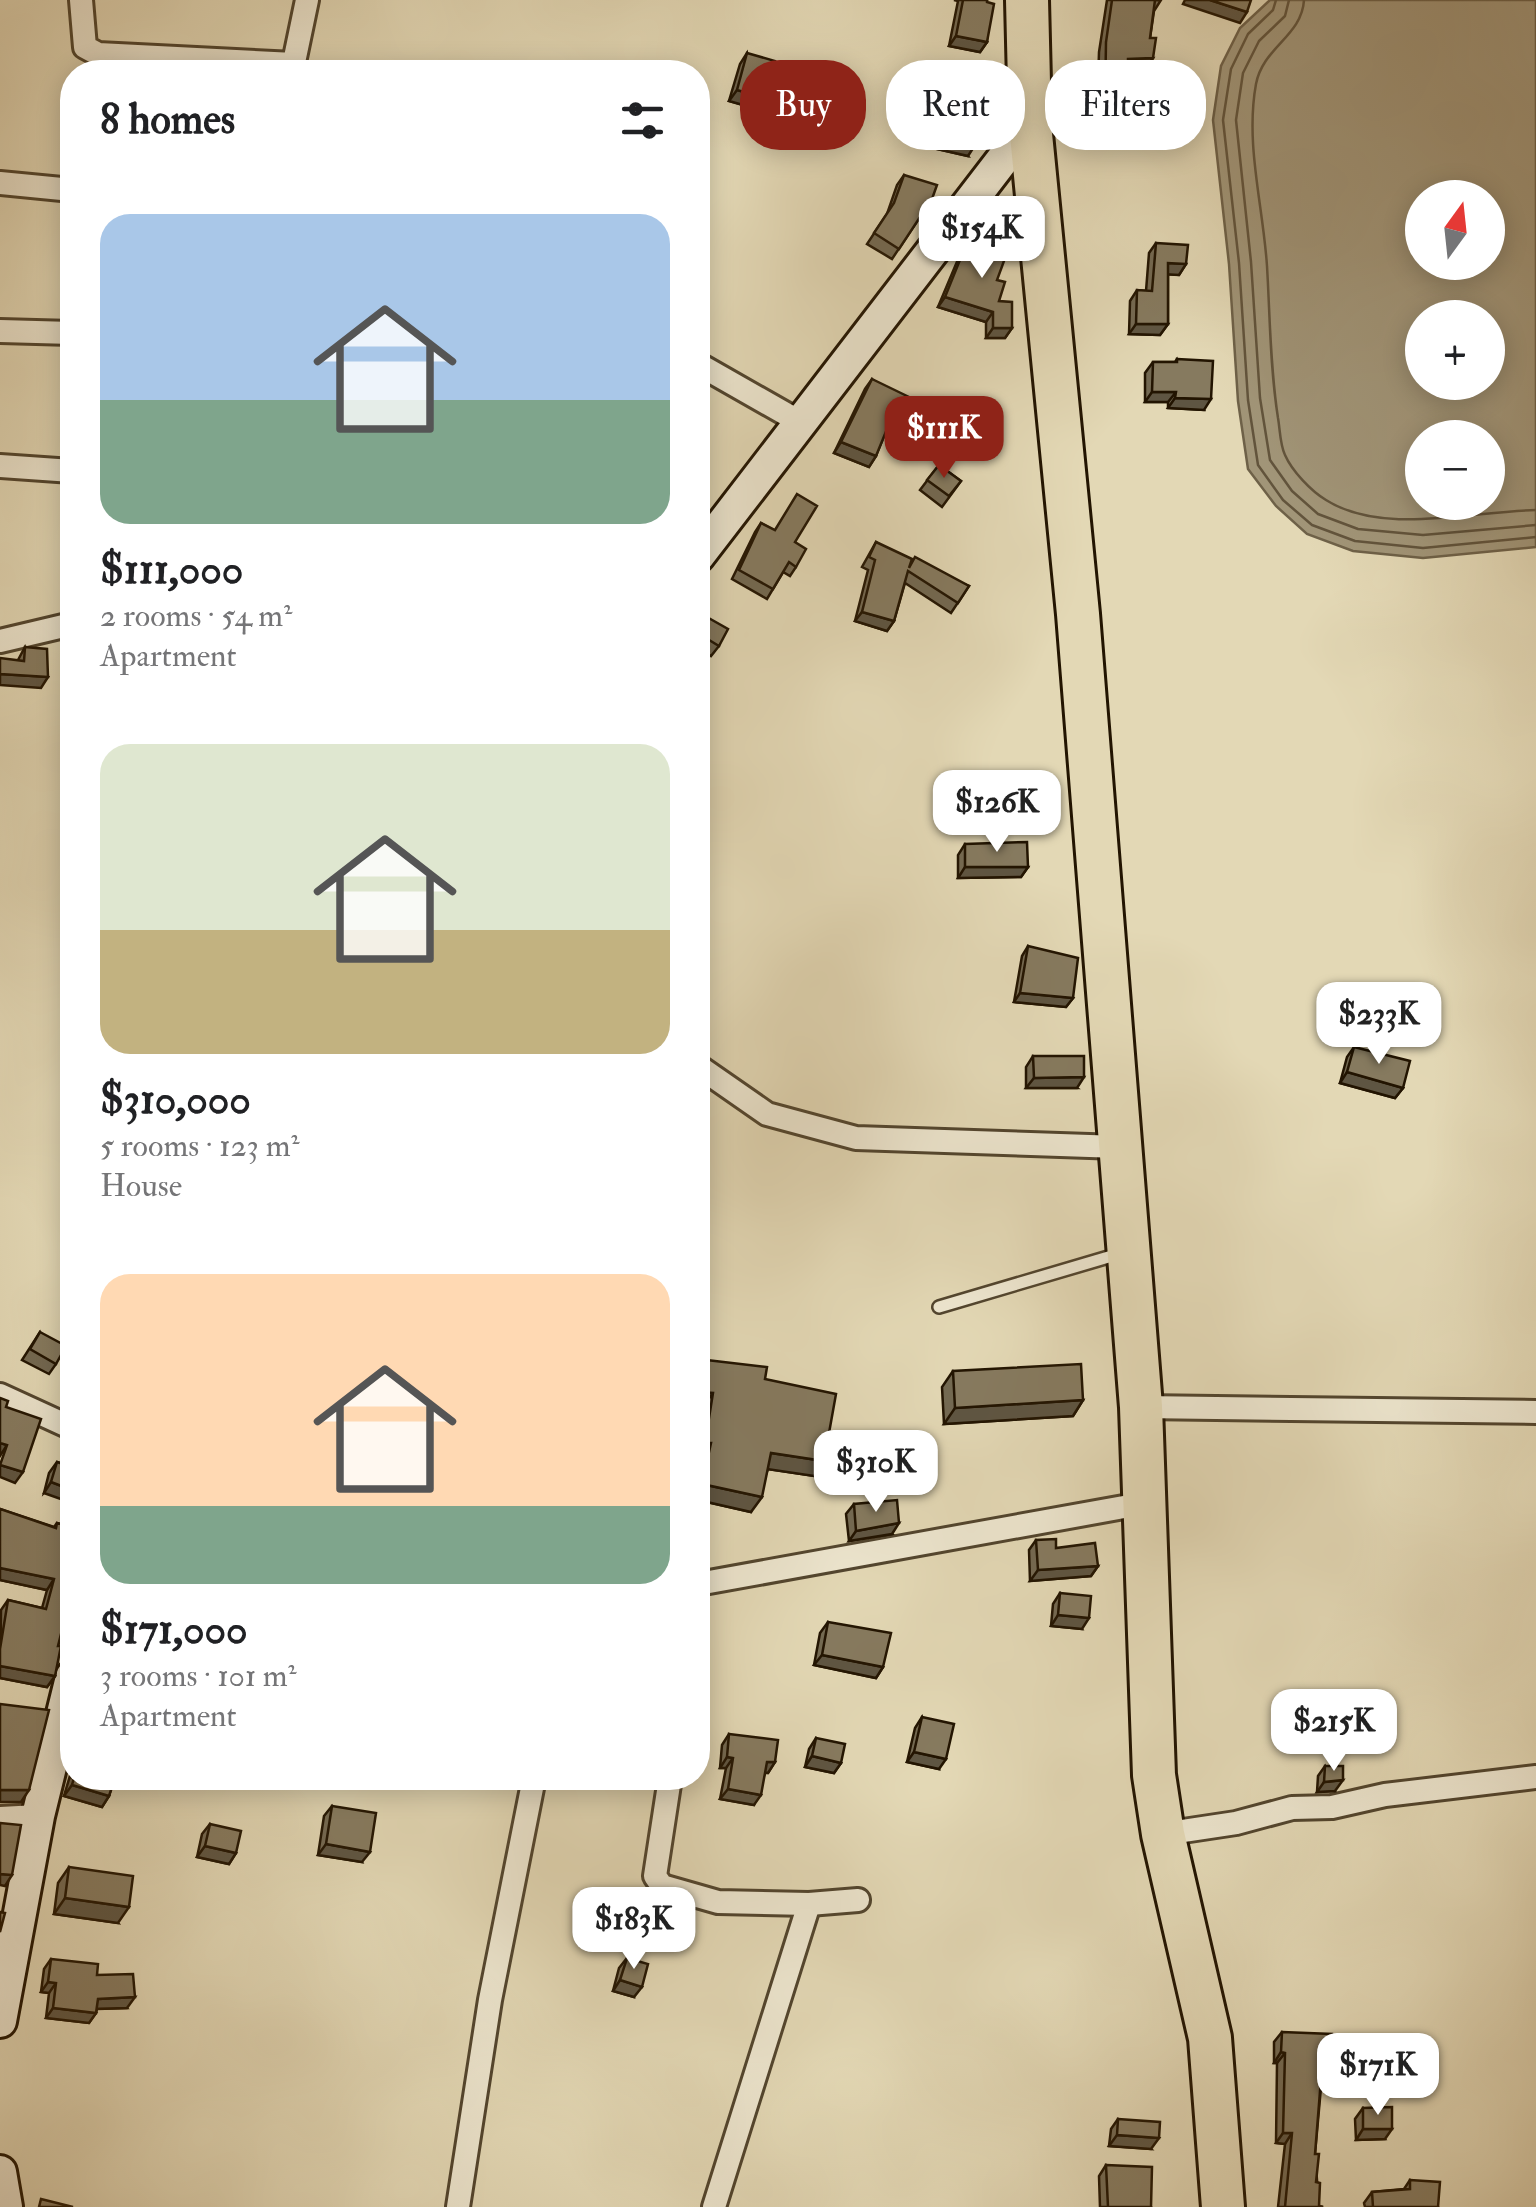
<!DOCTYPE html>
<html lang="en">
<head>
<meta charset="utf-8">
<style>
  body { margin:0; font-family:"IM FELL Double Pica",serif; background:#f6f6f6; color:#202124; height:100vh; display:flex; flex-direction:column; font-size:38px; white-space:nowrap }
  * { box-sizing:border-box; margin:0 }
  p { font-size:32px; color:#757577 }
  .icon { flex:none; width:55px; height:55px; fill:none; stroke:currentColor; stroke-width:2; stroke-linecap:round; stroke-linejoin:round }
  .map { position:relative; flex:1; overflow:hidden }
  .drawer { position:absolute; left:60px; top:60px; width:650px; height:1730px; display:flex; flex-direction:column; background:#fff; border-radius:40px; box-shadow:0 5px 25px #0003 }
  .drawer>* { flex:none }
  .top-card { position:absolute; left:740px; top:60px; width:645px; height:90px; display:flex; gap:20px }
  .needle { width:65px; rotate:15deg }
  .buttons { position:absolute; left:1405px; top:180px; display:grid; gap:20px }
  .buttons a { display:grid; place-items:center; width:100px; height:100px; border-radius:50%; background:#fff; box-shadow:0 5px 25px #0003; font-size:50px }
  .price { position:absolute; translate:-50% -85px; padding:0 22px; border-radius:20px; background:#fff; color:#222; font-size:32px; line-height:65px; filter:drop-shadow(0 2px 5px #0008) }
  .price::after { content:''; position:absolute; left:50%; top:60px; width:30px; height:22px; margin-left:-15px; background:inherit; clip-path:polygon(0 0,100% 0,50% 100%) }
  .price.current { background:#8f2418; color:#fff }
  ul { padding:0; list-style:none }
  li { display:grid; align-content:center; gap:20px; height:530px; padding:0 40px }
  li span { display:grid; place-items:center; height:310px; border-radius:30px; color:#555 }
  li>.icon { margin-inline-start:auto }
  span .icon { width:180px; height:180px; fill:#fffc; stroke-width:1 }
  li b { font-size:42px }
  h2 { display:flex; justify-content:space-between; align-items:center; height:120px; padding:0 40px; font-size:42px }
  .pill { padding:0 35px; border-radius:40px; background:#fff; box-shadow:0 5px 25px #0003; font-size:35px; line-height:90px }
  .pill.current { background:#8f2418; color:#fff }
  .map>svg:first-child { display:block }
  .water { fill:#a19578; stroke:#6e6148; stroke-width:2.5; fill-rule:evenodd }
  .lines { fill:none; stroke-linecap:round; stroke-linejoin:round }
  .shore { stroke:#62543c; stroke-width:2.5 }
  .lane-casing { stroke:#52452e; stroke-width:16 }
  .street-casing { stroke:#52452e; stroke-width:28 }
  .secondary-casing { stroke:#221401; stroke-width:38 }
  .highway-casing { stroke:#221401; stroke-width:48 }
  .lane { stroke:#ede6cf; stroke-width:11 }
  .street { stroke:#ede6cf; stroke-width:22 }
  .secondary { stroke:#ede6cf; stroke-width:32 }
  .highway { stroke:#e3d8b5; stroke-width:42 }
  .wall { fill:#736952; stroke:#221401; stroke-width:2.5 }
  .shaded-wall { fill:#5e5542; stroke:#221401; stroke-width:2.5 }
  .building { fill:#867a5f; stroke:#221401; stroke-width:2.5 }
</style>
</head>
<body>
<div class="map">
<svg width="1536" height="2207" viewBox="0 0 1536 2207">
  <rect width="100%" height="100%" fill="#e3d8b5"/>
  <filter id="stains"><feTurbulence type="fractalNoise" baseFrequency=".002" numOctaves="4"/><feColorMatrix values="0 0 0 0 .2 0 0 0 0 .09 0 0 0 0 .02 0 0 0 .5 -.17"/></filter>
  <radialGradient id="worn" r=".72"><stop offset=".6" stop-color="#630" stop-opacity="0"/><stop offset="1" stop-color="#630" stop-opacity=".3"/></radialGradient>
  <!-- water -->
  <path class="water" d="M1270 0H1536V547L1423 558 1353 551 1307 534 1276 506 1248 469 1238 401 1229 264 1213 120 1221 66 1240 28ZM1422 198H1488V262H1422ZM1422 318H1488V382H1422ZM1422 438H1488V502H1422Z"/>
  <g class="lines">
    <!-- shore -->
    <g class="shore">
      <polyline points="1276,0 1273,10 1248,34 1231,69 1223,120 1239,263 1248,400 1258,465 1283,500 1312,525 1355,541 1423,548 1536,537"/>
      <polyline points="1289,0 1285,16 1259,41 1243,73 1236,120 1251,262 1260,398 1270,460 1292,491 1318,514 1358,529 1423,535 1536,525"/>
      <path d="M1304 0C1302 36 1263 47 1256 84 1245 144 1263 205 1267 266 1270 316 1270 367 1278 418 1280 429 1280 445 1285 455 1292 471 1311 491 1326 500 1383 536 1473 511 1536 510"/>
    </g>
    <!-- lane casing -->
    <g class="lane-casing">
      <polyline id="lane" points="939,1307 1122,1253"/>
    </g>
    <!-- street casing -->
    <g class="street-casing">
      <g id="street">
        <polyline points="81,0 85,47 98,54 294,64"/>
        <polyline points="292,72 307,0"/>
        <polyline points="0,183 72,190"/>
        <polyline points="0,331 72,333"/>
        <polyline points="698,364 800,422"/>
        <polyline points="0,466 72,471"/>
        <polyline points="0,641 72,624"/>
        <polyline points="698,1066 767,1114 856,1138 1119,1147"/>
        <polyline points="0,1395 72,1428"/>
        <polyline points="1141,1407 1536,1412"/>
        <polyline points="698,1584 1146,1503"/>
        <polyline points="670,1778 655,1876 662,1886 718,1902 809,1904 858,1900"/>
        <polyline points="0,1818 38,1816"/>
        <polyline points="1163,1834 1236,1823 1292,1808 1332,1807 1385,1795 1536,1777"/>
        <polyline points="458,2207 490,2000 534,1778"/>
        <polyline points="714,2207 809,1904"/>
      </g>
    </g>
    <!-- secondary casing -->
    <g class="secondary-casing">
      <g id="secondary">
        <polyline points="698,556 1030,124"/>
        <polyline points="0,2021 38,1816 72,1677"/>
        <polyline points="0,2172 6,2207"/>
      </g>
    </g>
    <!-- highway casing -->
    <g class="highway-casing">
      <polyline id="highway" points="1027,0 1030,124 1078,614 1141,1407 1154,1775 1163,1834 1210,2038 1223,2207"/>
    </g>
    <!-- lane -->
    <use href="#lane" class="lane"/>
    <!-- street -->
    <use href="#street" class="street"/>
    <!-- secondary -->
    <use href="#secondary" class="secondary"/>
    <!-- highway -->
    <use href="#highway" class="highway"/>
  </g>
  <!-- wall -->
  <g class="wall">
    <polygon points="954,0 987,0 987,42 980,52 949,46 958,1"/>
    <polygon points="1107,0 1161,0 1154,11 1150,38 1153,58 1146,68 1128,69 1127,105 1120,115 1097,115 1099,52"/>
    <polygon points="747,53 757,109 729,101 740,64"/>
    <polygon points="937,114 968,156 924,146 929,125"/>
    <polygon points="904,175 932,199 892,259 867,244 887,214 897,185"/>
    <polygon points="970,235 997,280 999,301 1012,328 1005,338 986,338 986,322 938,307 964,245"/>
    <polygon points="1156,243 1186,264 1179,275 1168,274 1168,324 1160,335 1129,334 1130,301 1137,290 1146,291 1149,253"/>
    <polygon points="1177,359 1204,410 1168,408 1168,402 1145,402 1145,373 1153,362 1175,362"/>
    <polygon points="872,379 900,415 893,426 889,424 876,456 869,467 834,453 865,389"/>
    <polygon points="939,465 961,481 942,507 920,490"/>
    <polygon points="761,523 795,542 796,567 790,576 783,572 767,599 732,579 755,532"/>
    <polygon points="876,542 910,565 969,586 951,613 905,583 894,621 887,631 855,621 868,570 862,567"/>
    <polygon points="698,612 719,646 711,656 703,651"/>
    <polygon points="25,647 41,688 18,660"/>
    <polygon points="72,831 72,868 65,867"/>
    <polygon points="965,844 1028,867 1021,877 958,878 958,855"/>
    <polygon points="1028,946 1073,998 1066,1007 1014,1002 1022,956"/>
    <polygon points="1354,1047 1403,1088 1395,1098 1340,1083 1347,1057"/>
    <polygon points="1033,1056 1077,1088 1026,1088 1026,1067"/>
    <polygon points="40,1332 56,1364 49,1374 22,1360"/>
    <polygon points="698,1359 765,1379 824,1461 814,1476 768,1469 751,1512 698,1500 698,1471 700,1458 698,1458 698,1438 702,1408"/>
    <polygon points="953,1371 1083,1400 1073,1416 944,1424 942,1387"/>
    <polygon points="57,1462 72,1467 44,1493 49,1473"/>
    <polygon points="854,1504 892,1534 849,1541 846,1514"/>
    <polygon points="0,1509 54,1527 57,1523 72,1527 72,1595 71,1595 58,1646 55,1676 47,1687 0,1678 1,1610 8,1600 42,1608 47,1590 0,1580"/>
    <polygon points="1036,1540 1056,1548 1098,1566 1091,1576 1030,1581 1029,1550"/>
    <polygon points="1060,1593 1082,1629 1051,1626 1053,1604"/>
    <polygon points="828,1622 883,1667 876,1678 814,1665 820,1633"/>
    <polygon points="922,1717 939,1769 907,1762 915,1728"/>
    <polygon points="729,1734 775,1762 768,1773 765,1773 754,1805 720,1799 726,1768 720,1768 722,1745"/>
    <polygon points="816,1738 841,1763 834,1773 805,1767 809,1749"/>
    <polygon points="1325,1766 1335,1791 1317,1792 1318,1776"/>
    <polygon points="72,1769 72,1778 115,1778 109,1796 102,1807 64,1796"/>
    <polygon points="332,1806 362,1862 318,1855 324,1816"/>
    <polygon points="210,1824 236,1853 229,1864 197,1857 202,1834"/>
    <polygon points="69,1867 118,1923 54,1914 58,1883"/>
    <polygon points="627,1958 634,1997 613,1991 619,1968"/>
    <polygon points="51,1959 97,1975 127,2008 97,2009 96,2013 89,2023 46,2018 49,1993 41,1992 44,1969"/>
    <polygon points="1282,2032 1323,2065 1315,2154 1319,2206 1323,2207 1278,2207 1285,2144 1276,2143 1277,2063 1274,2063 1274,2042"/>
    <polygon points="1363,2108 1385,2139 1356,2140 1355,2119"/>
    <polygon points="1118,2119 1151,2149 1109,2146 1111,2129"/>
    <polygon points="1106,2165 1151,2207 1100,2207 1099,2176"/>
    <polygon points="1410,2180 1438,2207 1365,2207 1364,2203 1372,2192 1404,2189"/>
  </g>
  <!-- shaded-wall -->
  <g class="shaded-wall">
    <polygon points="1185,0 1210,0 1247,12 1240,23 1183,4"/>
    <polygon points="956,36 987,42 980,52 949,46"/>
    <polygon points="1153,58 1146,68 1121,69 1128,59"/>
    <polygon points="737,90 764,98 757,109 729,101"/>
    <polygon points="1105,105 1127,105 1120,115 1097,115"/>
    <polygon points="932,135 975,145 968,156 924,146"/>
    <polygon points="1168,263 1186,264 1179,275 1161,274"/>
    <polygon points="945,297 993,312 986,322 938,307"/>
    <polygon points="1136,324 1168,324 1160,335 1129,334"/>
    <polygon points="993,328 1012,328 1005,338 986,338"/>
    <polygon points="1152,392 1176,392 1168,402 1145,402"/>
    <polygon points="1175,398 1211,399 1204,410 1168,408"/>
    <polygon points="841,442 876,456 869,467 834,453"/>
    <polygon points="862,612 894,621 887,631 855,621"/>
    <polygon points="0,674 48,677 41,688 0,685"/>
    <polygon points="72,856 72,868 65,867"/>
    <polygon points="965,867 1028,867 1021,877 958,878"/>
    <polygon points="1020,993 1073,998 1066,1007 1014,1002"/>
    <polygon points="1347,1072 1403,1088 1395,1098 1340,1083"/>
    <polygon points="1084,1077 1077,1088 1026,1088 1034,1078"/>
    <polygon points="698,1392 713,1393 702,1408 698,1408"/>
    <polygon points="1083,1400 1073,1416 944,1424 955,1408"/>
    <polygon points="0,1443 7,1445 0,1456"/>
    <polygon points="705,1443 711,1443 700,1458 698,1458 698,1453"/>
    <polygon points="771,1453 824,1461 814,1476 761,1468"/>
    <polygon points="0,1465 23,1472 15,1483 0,1477"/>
    <polygon points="51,1482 72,1490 72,1503 44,1493"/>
    <polygon points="702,1484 762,1497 751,1512 698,1500 698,1490"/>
    <polygon points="899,1523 892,1534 849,1541 856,1531"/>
    <polygon points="1098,1566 1091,1576 1030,1581 1038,1570"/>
    <polygon points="0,1568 54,1579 47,1590 0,1580"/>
    <polygon points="1058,1615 1089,1618 1082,1629 1051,1626"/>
    <polygon points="822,1655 883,1667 876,1678 814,1665"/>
    <polygon points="0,1666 55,1676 47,1687 0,1678"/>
    <polygon points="914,1752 946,1759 939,1769 907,1762"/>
    <polygon points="812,1756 841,1763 834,1773 805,1767"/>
    <polygon points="727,1757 733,1758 726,1768 720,1768"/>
    <polygon points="767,1762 775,1762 768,1773 760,1772"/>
    <polygon points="148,1778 168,1778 165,1782"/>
    <polygon points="1343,1780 1335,1791 1317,1792 1324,1782"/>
    <polygon points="72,1785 109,1796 102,1807 64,1796"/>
    <polygon points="728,1789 761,1795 754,1805 720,1799"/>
    <polygon points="0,1790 29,1790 21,1802 0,1802"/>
    <polygon points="326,1844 370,1852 362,1862 318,1855"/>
    <polygon points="205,1846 236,1853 229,1864 197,1857"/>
    <polygon points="0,1874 12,1875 5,1886 0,1885"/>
    <polygon points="65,1898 129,1907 118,1923 54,1914"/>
    <polygon points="620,1980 642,1987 634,1997 613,1991"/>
    <polygon points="48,1982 56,1983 49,1993 41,1992"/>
    <polygon points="135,1997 127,2008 91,2009 98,1999"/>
    <polygon points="53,2008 96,2013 89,2023 46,2018"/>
    <polygon points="1281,2052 1285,2053 1277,2063 1274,2063"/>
    <polygon points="1323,2054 1331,2055 1323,2065 1316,2065"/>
    <polygon points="1363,2129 1392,2129 1385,2139 1356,2140"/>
    <polygon points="1283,2133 1292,2133 1285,2144 1276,2143"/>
    <polygon points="1117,2135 1159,2138 1151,2149 1109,2146"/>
  </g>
  <!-- building -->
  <g class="building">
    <polygon points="963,0 987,0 987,2 994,4 987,42 956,36"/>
    <polygon points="1112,0 1161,0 1155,0 1150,38 1156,38 1153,58 1128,59 1127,105 1105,105 1106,42"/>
    <polygon points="1210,0 1251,0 1247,12"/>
    <polygon points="747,53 775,61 764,98 737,90"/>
    <polygon points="242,66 274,67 273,72 241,72"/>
    <polygon points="937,114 980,124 975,145 932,135"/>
    <polygon points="904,175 937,185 932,199 899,249 874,233 894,203"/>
    <polygon points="970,235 1008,250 997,280 1005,282 999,301 1012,302 1012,328 993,328 993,312 945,297"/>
    <polygon points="1156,243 1188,245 1186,264 1168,263 1168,324 1136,324 1137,290 1152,291"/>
    <polygon points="1177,359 1213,361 1211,399 1175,398 1176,392 1152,392 1153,362 1177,362"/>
    <polygon points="872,379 909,397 900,415 894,412 876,456 841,442"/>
    <polygon points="939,465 961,481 949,496 927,480"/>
    <polygon points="797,494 817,506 795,542 806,549 796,567 789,562 773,589 739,570 761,523 775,530"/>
    <polygon points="876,542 912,559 909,568 915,557 969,586 958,603 908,571 894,621 862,612 875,560 869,557"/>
    <polygon points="698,612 728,629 719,646 709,640 698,661"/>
    <polygon points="25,647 47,649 48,677 0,674 0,658 24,661"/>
    <polygon points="1027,842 1028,867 965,867 965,844"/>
    <polygon points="1028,946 1078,958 1073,998 1020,993"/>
    <polygon points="1354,1047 1410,1061 1403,1088 1347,1072"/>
    <polygon points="1033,1056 1084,1056 1084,1077 1034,1078"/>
    <polygon points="40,1332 66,1346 56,1364 30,1349"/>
    <polygon points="698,1359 767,1367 765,1379 836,1394 824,1461 771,1453 762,1497 702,1484 711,1443 705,1443 713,1393 698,1392"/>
    <polygon points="1081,1364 1083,1400 955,1408 953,1371"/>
    <polygon points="0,1398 8,1401 6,1407 41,1419 23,1472 0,1465 7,1445 0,1443"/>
    <polygon points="57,1462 72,1467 72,1490 51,1482"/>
    <polygon points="897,1500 899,1523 856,1531 854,1504"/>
    <polygon points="0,1509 56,1528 57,1523 72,1527 72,1590 58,1646 61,1646 55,1676 0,1666 0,1649 8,1600 46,1609 54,1579 0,1568"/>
    <polygon points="1056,1539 1056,1548 1095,1543 1098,1566 1038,1570 1036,1540"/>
    <polygon points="1060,1593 1091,1596 1089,1618 1058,1615"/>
    <polygon points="828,1622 891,1633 883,1667 822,1655"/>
    <polygon points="0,1704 49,1710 29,1790 0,1790"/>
    <polygon points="922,1717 954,1724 946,1759 914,1752"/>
    <polygon points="729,1734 778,1740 775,1762 767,1762 761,1795 728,1789 733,1758 727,1757"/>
    <polygon points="816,1738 845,1744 841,1763 812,1756"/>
    <polygon points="1325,1766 1343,1766 1343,1780 1324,1782"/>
    <polygon points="74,1778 115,1778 109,1796 72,1785"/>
    <polygon points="332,1806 376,1813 370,1852 326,1844"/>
    <polygon points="0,1823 21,1825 12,1875 0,1874"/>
    <polygon points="210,1824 241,1831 236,1853 205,1846"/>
    <polygon points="69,1867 133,1876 129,1907 65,1898"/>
    <polygon points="0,1912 5,1913 0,1932"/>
    <polygon points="627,1958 648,1964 642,1987 620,1980"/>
    <polygon points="51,1959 98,1964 97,1975 133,1974 135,1997 98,1999 96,2013 53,2008 56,1983 48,1982"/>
    <polygon points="1282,2032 1332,2034 1331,2055 1323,2054 1315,2154 1319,2154 1316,2182 1320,2183 1319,2206 1323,2207 1285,2207 1292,2133 1283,2133 1285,2053 1281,2052"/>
    <polygon points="1392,2107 1392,2129 1363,2129 1363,2108"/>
    <polygon points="1118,2119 1160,2122 1159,2138 1117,2135"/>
    <polygon points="1106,2165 1152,2167 1151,2207 1108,2207"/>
    <polygon points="1410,2180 1440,2182 1438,2207 1373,2207 1372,2192 1410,2189"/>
    <polygon points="41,2199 73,2207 39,2207"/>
  </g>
  <rect width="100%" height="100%" filter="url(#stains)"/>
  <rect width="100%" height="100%" fill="url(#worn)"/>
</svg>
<div class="buttons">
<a><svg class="needle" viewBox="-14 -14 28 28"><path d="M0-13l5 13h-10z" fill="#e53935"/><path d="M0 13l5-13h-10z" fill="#757577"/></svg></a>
<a>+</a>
<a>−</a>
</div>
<b class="price" style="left:982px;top:281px">$154K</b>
<b class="price current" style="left:944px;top:481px">$111K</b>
<b class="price" style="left:997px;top:855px">$126K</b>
<b class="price" style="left:1379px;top:1067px">$233K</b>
<b class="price" style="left:876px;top:1515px">$310K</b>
<b class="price" style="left:1334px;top:1774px">$215K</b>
<b class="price" style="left:634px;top:1972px">$183K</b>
<b class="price" style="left:1378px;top:2118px">$171K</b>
<div class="top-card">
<a class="pill current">Buy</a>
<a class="pill">Rent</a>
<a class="pill">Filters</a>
</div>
<section class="drawer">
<h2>8 homes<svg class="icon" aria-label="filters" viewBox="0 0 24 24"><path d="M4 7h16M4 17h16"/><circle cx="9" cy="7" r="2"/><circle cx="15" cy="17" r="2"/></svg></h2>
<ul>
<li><span style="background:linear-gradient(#a9c7e8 60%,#7fa58c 0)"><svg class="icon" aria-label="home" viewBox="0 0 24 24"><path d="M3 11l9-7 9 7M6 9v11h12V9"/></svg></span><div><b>$111,000</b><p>2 rooms · 54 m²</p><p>Apartment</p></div></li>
<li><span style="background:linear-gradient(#dfe7d0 60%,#c2b280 0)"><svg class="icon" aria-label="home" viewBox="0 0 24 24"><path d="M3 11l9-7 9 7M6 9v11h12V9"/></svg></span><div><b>$310,000</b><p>5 rooms · 123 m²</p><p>House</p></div></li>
<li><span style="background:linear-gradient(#ffd9b3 75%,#7fa58c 0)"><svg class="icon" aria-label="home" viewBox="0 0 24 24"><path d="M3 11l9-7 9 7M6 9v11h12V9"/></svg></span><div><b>$171,000</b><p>3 rooms · 101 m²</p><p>Apartment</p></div></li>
</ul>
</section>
</div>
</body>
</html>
